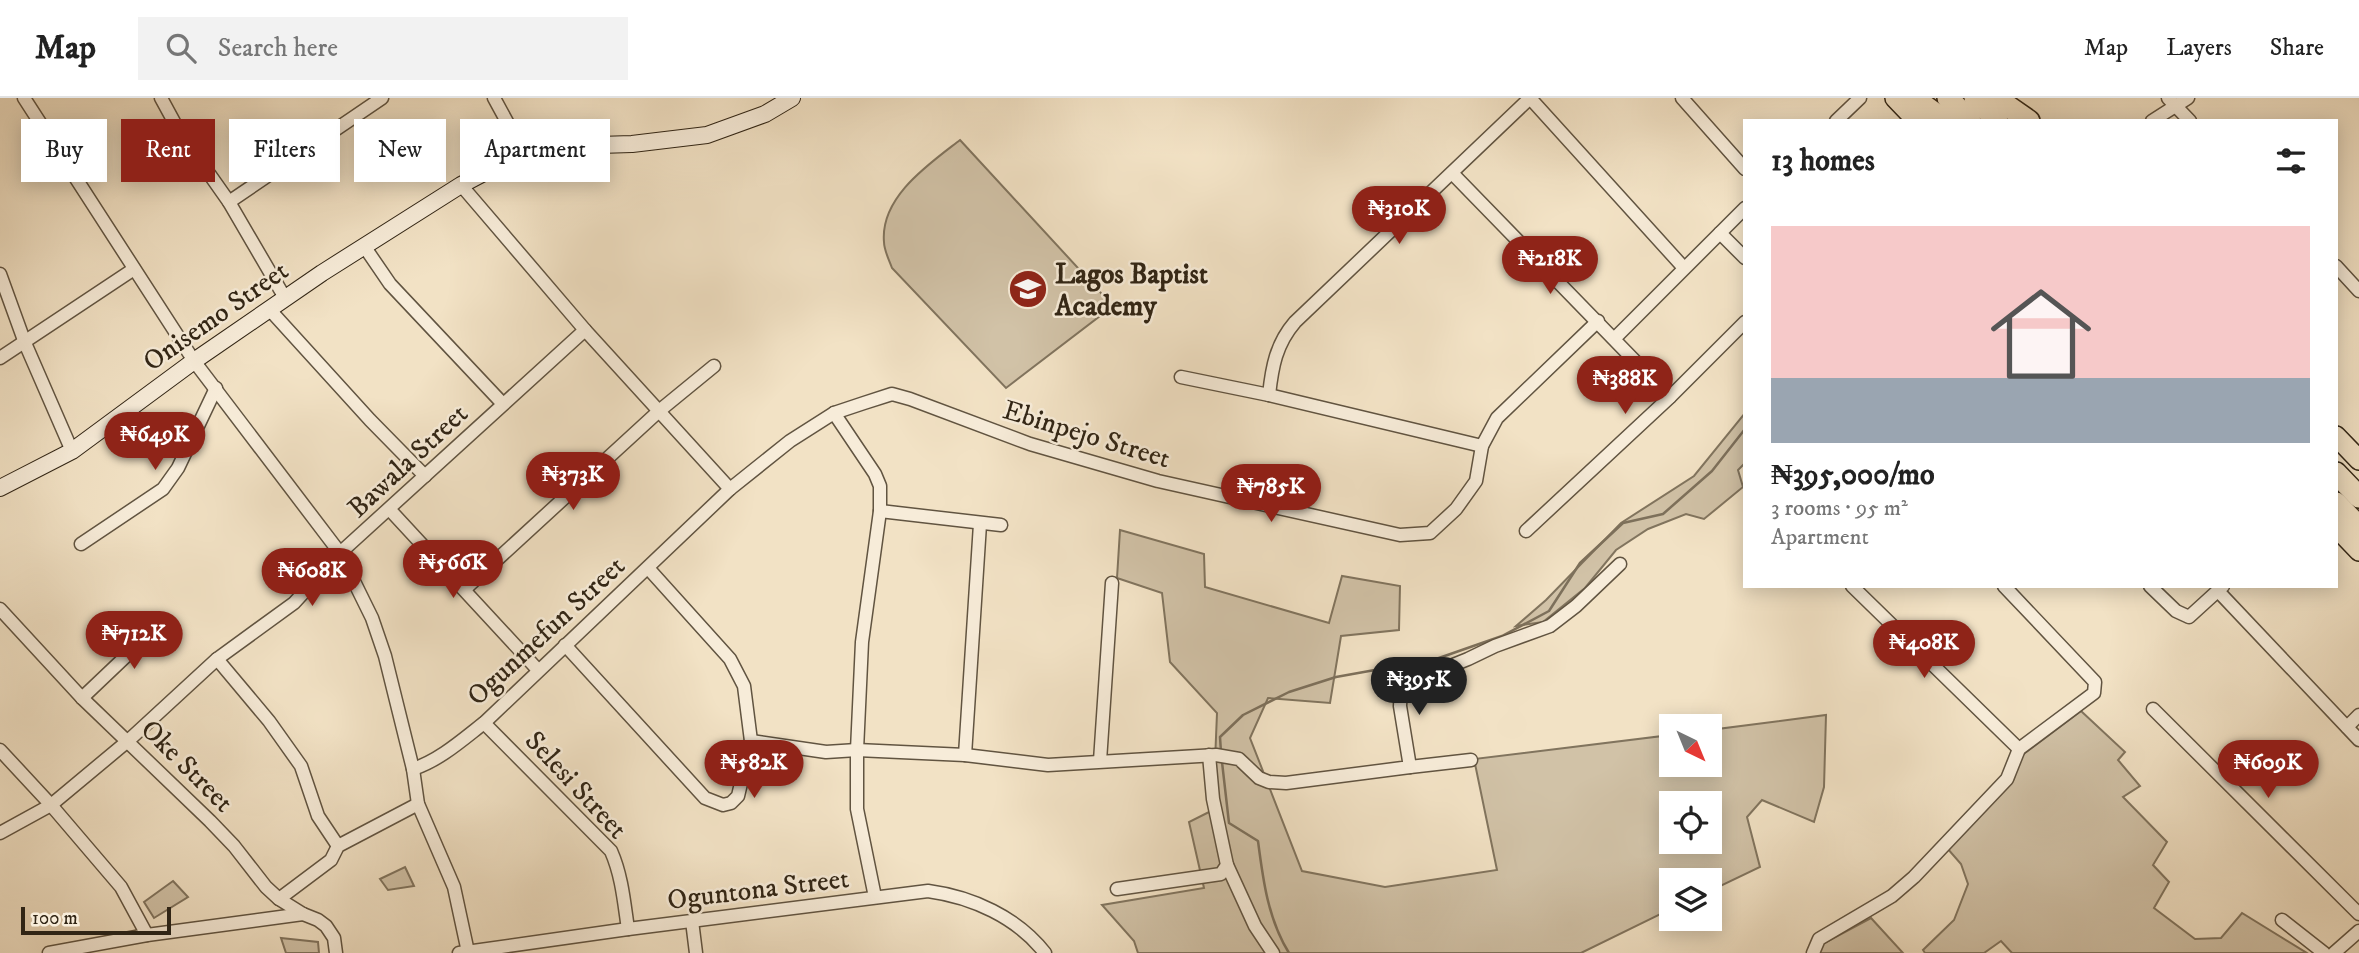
<!DOCTYPE html>
<html lang="en">
<head>
<meta charset="utf-8">
<style>
  body { margin:0; font-family:"IM FELL DW Pica",serif; background:#f2f2f2; color:#222; height:100vh; display:flex; flex-direction:column; font-size:26px; white-space:nowrap }
  * { box-sizing:border-box; margin:0 }
  p { font-size:23px; color:#767676 }
  .icon { flex:none; width:38px; height:38px; fill:none; stroke:currentColor; stroke-width:2; stroke-linecap:round; stroke-linejoin:round }
  .map { position:relative; flex:1; overflow:hidden }
  .sheet { position:absolute; left:1743px; top:21px; width:595px; height:469px; display:flex; flex-direction:column; background:#fff; border-radius:0px; box-shadow:0 4px 18px #0003 }
  .sheet>* { flex:none }
  .top-card { position:absolute; left:21px; top:21px; width:665px; height:63px; display:flex; gap:14px }
  .needle { width:46px; rotate:137deg }
  .controls { position:absolute; left:1659px; top:616px; display:grid; gap:14px }
  .controls a { display:grid; place-items:center; width:63px; height:63px; border-radius:0px; background:#fff; box-shadow:0 4px 18px #0003; font-size:35px }
  .scale { position:absolute; left:21px; bottom:18px; width:150px; box-sizing:border-box; padding-left:7px; border:4px solid #312515; border-top:0; font-size:19px; line-height:24px; white-space:nowrap; color:#312515; -webkit-text-stroke:5px #f7ecd9; paint-order:stroke }
  .price { position:absolute; translate:-50% -60px; padding:0 16px; border-radius:24px; background:#8f2418; color:#fff; font-size:23px; line-height:46px; filter:drop-shadow(0 2px 4px #0008) }
  .price::after { content:''; position:absolute; left:50%; top:42px; width:21px; height:16px; margin-left:-10px; background:inherit; clip-path:polygon(0 0,100% 0,50% 100%) }
  .price.on { background:#222; color:#fff }
  ul { padding:0; list-style:none }
  li { display:grid; align-content:center; gap:14px; height:371px; padding:0 28px }
  li+li { border-top:2px solid #e0e0e0 }
  li span { display:grid; place-items:center; height:217px; border-radius:0px; color:#555 }
  li>.icon { margin-inline-start:auto }
  span .icon { width:126px; height:126px; fill:#fffc; stroke-width:1 }
  li b { font-size:30px }
  h2 { display:flex; justify-content:space-between; align-items:center; height:84px; padding:0 28px; font-size:30px }
  .chip { padding:0 24px; border-radius:0px; background:#fff; box-shadow:0 4px 18px #0003; font-size:24px; line-height:63px }
  .chip.on { background:#8f2418; color:#fff }
  header { display:flex; align-items:center; gap:42px; box-sizing:border-box; height:98px; padding:0 35px; background:#fff; border-bottom:2px solid #e0e0e0 }
  header strong { font-size:33px }
  nav { display:flex; gap:38px; margin-inline-start:auto; font-size:24px }
  .search { width:490px; height:63px; background:#f2f2f2; display:flex; align-items:center; gap:18px; box-sizing:border-box; padding:0 24px; border-radius:0px; color:#767676; font-size:26px }
  .map>svg:first-child { display:block }
  .green { fill:#d1c2a7; stroke:#81745e; stroke-width:2; fill-rule:evenodd }
  .lines { fill:none; stroke-linecap:round; stroke-linejoin:round }
  .stream { stroke:#7d705b; stroke-width:2.5 }
  .street-casing { stroke:#615441; stroke-width:15 }
  .secondary-casing { stroke:#312515; stroke-width:18 }
  .primary-casing { stroke:#312515; stroke-width:22 }
  .highway-casing { stroke:#312515; stroke-width:24 }
  .street { stroke:#f7ecd9; stroke-width:12 }
  .secondary { stroke:#f7ecd9; stroke-width:16 }
  .primary { stroke:#f2e2c5; stroke-width:19 }
  .highway { stroke:#f2e2c5; stroke-width:21 }
  .labels { text-anchor:middle; stroke-width:5; stroke-linejoin:round; paint-order:stroke }
  .poi-label { font-size:28px; font-weight:bold; fill:#312515; stroke:#f7ecd9; text-anchor:start }
  .street-label { font-size:28px; fill:#312515; stroke:#f7ecd9 }
</style>
</head>
<body>
<header>
<strong>Map</strong>
<div class="search"><svg class="icon" aria-label="search" viewBox="0 0 24 24"><circle cx="10" cy="10" r="6"/><path d="M15 15l6 6"/></svg>Search here</div>
<nav><a>Map</a><a>Layers</a><a>Share</a></nav>
</header>
<div class="map">
<svg width="2359" height="855" viewBox="0 0 2359 855">
  <rect width="100%" height="100%" fill="#f2e2c5"/>
  <filter id="stains"><feTurbulence type="fractalNoise" baseFrequency=".00286" numOctaves="4"/><feColorMatrix values="0 0 0 0 .2 0 0 0 0 .09 0 0 0 0 .02 0 0 0 .5 -.17"/></filter>
  <radialGradient id="worn" r=".72"><stop offset=".6" stop-color="#630" stop-opacity="0"/><stop offset="1" stop-color="#630" stop-opacity=".3"/></radialGradient>
  <!-- green -->
  <g class="green">
    <path d="M960 42 1113 208 1006 290 892 170C889 162 884 152 884 144 880 99 929 66 960 42Z"/>
    <polygon points="1745,315 1745,365 1738,372 1743,389 1704,421 1686,416 1648,431 1616,452 1585,490 1543,524 1516,528 1546,502 1621,425 1694,378"/>
    <path d="M1120 432 1204 456 1205 489 1329 525 1342 478 1400 488 1399 532 1341 538 1330 605 1268 600 1250 640 1302 773 1385 789 1497 772 1474 661 1671 637V667H1710V632L1826 617 1824 689 1814 724 1762 702 1747 719 1760 769 1710 793V782H1671V811L1581 855H1138L1134 843 1102 807 1204 790 1189 724 1213 712 1217 615 1170 564 1162 495 1117 480ZM1671 705H1710V744H1671Z"/>
    <polygon points="2081,613 2125,654 2118,662 2140,688 2123,699 2167,744 2153,767 2169,784 2154,810 2195,841 2221,840 2242,815 2307,855 2012,855 2001,843 1984,855 1925,855 1923,852 1954,822 1968,786 1961,766 1947,750 2014,681 2017,661"/>
    <polygon points="405,769 414,788 388,792 380,781"/>
    <polygon points="173,783 188,799 154,820 144,804"/>
    <polygon points="1871,820 1903,855 1815,855 1813,851"/>
    <polygon points="281,840 318,844 319,855 286,855"/>
  </g>
  <g class="lines">
    <!-- stream -->
    <g class="stream">
      <polyline points="1221,654 1220,639 1243,617 1289,594 1336,579 1436,561 1502,538 1549,513 1580,465 1623,425 1663,416 1712,373 1745,331"/>
      <path d="M1222 664 1229 725 1258 743C1263 782 1268 821 1289 855"/>
    </g>
    <!-- street casing -->
    <g class="street-casing">
      <g id="street">
        <polyline points="24,0 194,263 340,455 372,520 385,558 413,671 418,706 454,789 468,854"/>
        <polyline points="161,0 179,33 229,104 285,200"/>
        <polyline points="494,0 524,55"/>
        <polyline points="1530,0 1684,170"/>
        <polyline points="1682,0 1745,71"/>
        <polyline points="2168,0 2190,23"/>
        <polyline points="1836,23 1860,0"/>
        <polyline points="2152,23 2188,0"/>
        <polyline points="1452,75 1670,299"/>
        <polyline points="461,87 585,232 730,391"/>
        <polyline points="229,104 382,0"/>
        <polyline points="1720,135 1745,160"/>
        <polyline points="364,148 390,186 503,306"/>
        <polyline points="2336,168 2359,193"/>
        <polyline points="0,176 25,245 72,353"/>
        <polyline points="270,212 370,322 425,378"/>
        <polyline points="1615,240 1745,110"/>
        <polyline points="0,260 134,171"/>
        <polyline points="1181,279 1269,297 1482,348"/>
        <path d="M1269 297C1272 269 1276 246 1295 224L1530 0"/>
        <polyline points="834,315 875,376 880,388 880,413 862,544 857,652 857,711 875,799"/>
        <polyline points="390,412 538,572"/>
        <polyline points="880,413 1001,427"/>
        <polyline points="1526,433 1670,299 1745,224"/>
        <polyline points="81,446 163,391 178,370 216,290"/>
        <polyline points="1852,488 2019,651"/>
        <polyline points="2150,488 2176,513 2189,519 2223,488"/>
        <polyline points="465,491 659,313 714,268"/>
        <polyline points="2218,493 2359,642"/>
        <polyline points="0,511 82,600 210,723 234,748 266,789 279,801 303,816 318,822 326,828 334,840 336,855"/>
        <polyline points="565,547 705,700 723,707 731,705 738,698 751,643 744,588 730,561 648,470"/>
        <polyline points="217,561 269,623 301,668 318,718 338,748"/>
        <polyline points="82,600 163,523"/>
        <polyline points="2153,611 2359,816"/>
        <path d="M484 625 611 753C622 778 624 804 628 831"/>
        <polyline points="2347,629 2359,617"/>
        <polyline points="751,643 826,654 857,652 965,657 1048,667 1216,657 1239,661 1259,680 1269,684 1286,685 1410,669 1400,608 1401,588 1468,561 1495,548 1550,528 1576,508 1620,466"/>
        <polyline points="0,652 51,707 121,789 147,837"/>
        <polyline points="965,657 980,426"/>
        <polyline points="1100,663 1112,485"/>
        <polyline points="1410,669 1471,662"/>
        <path d="M413 671C440 662 462 642 484 625L730 391 790 343 834 315 864 305 892 296 910 301 1030 346 1158 383 1400 437 1430 435 1456 411 1476 383 1482 348 1497 320 1598 223"/>
        <polyline points="0,735 51,707 129,642 217,561 294,505 340,455 585,232"/>
        <polyline points="1227,767 1255,828 1273,855"/>
        <polyline points="1117,791 1221,776 1227,767 1213,701 1209,657"/>
        <polyline points="279,801 331,762 338,748 418,706"/>
        <polyline points="2282,822 2324,855"/>
        <polyline points="692,823 696,855"/>
        <polyline points="49,855 147,837 303,816"/>
        <path d="M459 855 628 831 928 793C972 799 1017 819 1045 855"/>
        <polyline points="1813,855 1819,841 1892,798 1914,779 2007,681 2019,651 2094,595 2095,584 2004,488"/>
        <polyline points="2334,855 2359,833"/>
      </g>
    </g>
    <!-- secondary casing -->
    <g class="secondary-casing">
      <polyline id="secondary" points="0,390 72,353 194,263 322,175 461,87 497,68 524,55 565,48 632,46 707,37 765,16 792,0"/>
    </g>
    <!-- primary casing -->
    <g class="primary-casing">
      <g id="primary">
        <polyline points="1895,0 1917,23"/>
        <polyline points="2336,338 2359,362"/>
        <polyline points="2336,429 2359,453"/>
      </g>
    </g>
    <!-- highway casing -->
    <g class="highway-casing">
      <g id="highway">
        <polyline points="1914,0 1945,23"/>
        <polyline points="1948,0 1970,23"/>
        <polyline points="1975,0 1997,23"/>
        <polyline points="1996,0 2029,23"/>
        <polyline points="2336,375 2359,399"/>
        <polyline points="2336,405 2359,429"/>
      </g>
    </g>
    <!-- street -->
    <use href="#street" class="street"/>
    <!-- secondary -->
    <use href="#secondary" class="secondary"/>
    <!-- primary -->
    <use href="#primary" class="primary"/>
    <!-- highway -->
    <use href="#highway" class="highway"/>
  </g>
  <!-- icons -->
  <defs>
    <g id="school-disc" transform="scale(2.0125)"><circle r="9.5" fill="#8f2418" stroke="#f7ecd9"/><path d="M0-5L7-2L0 1L-7-2ZM-4 1L0 2.5L4 1V4Q0 6-4 4Z" fill="#fff"/></g>
  </defs>
  <g fill-rule="evenodd">
    <use href="#school-disc" x="1028" y="191"/>
  </g>
  <g class="labels">
    <!-- poi labels -->
    <g class="poi-label">
      <text x="1055" y="185">Lagos Baptist<tspan x="1055" dy="32">Academy</tspan></text>
    </g>
    <!-- street labels -->
    <g class="street-label">
      <text transform="translate(215 217) rotate(-35)" y="10">Onisemo Street</text>
      <text transform="translate(1087 335) rotate(17)" y="10">Ebinpejo Street</text>
      <text transform="translate(407 362) rotate(-43)" y="10">Bawala Street</text>
      <text transform="translate(545 532) rotate(-43)" y="10">Ogunmefun Street</text>
      <text transform="translate(188 667) rotate(45)" y="10">Oke Street</text>
      <text transform="translate(577 686) rotate(47)" y="10">Selesi Street</text>
      <text transform="translate(758 790) rotate(-7)" y="10">Oguntona Street</text>
    </g>
  </g>
  <rect width="100%" height="100%" filter="url(#stains)"/>
  <rect width="100%" height="100%" fill="url(#worn)"/>
</svg>
<div class="controls">
<a><svg class="needle" viewBox="-14 -14 28 28"><path d="M0-13l5 13h-10z" fill="#e53935"/><path d="M0 13l5-13h-10z" fill="#767676"/></svg></a>
<a><svg class="icon" aria-label="locate" viewBox="0 0 24 24"><circle cx="12" cy="12" r="6"/><path d="M12 2v4M12 18v4M2 12h4M18 12h4"/></svg></a>
<a><svg class="icon" aria-label="layers" viewBox="0 0 24 24"><path d="M12 4l9 5-9 5-9-5zM3 14l9 5 9-5"/></svg></a>
</div>
<div class="scale">100 m</div>
<b class="price" style="left:1399px;top:148px">₦310K</b>
<b class="price" style="left:1550px;top:198px">₦218K</b>
<b class="price" style="left:1625px;top:318px">₦388K</b>
<b class="price" style="left:155px;top:374px">₦649K</b>
<b class="price" style="left:573px;top:414px">₦373K</b>
<b class="price" style="left:1271px;top:426px">₦785K</b>
<b class="price" style="left:453px;top:502px">₦566K</b>
<b class="price" style="left:312px;top:510px">₦608K</b>
<b class="price" style="left:134px;top:573px">₦712K</b>
<b class="price" style="left:1924px;top:582px">₦408K</b>
<b class="price on" style="left:1419px;top:619px">₦395K</b>
<b class="price" style="left:754px;top:702px">₦582K</b>
<b class="price" style="left:2268px;top:702px">₦609K</b>
<div class="top-card">
<a class="chip">Buy</a>
<a class="chip on">Rent</a>
<a class="chip">Filters</a>
<a class="chip">New</a>
<a class="chip">Apartment</a>
</div>
<section class="sheet">
<h2>13 homes<svg class="icon" aria-label="filters" viewBox="0 0 24 24"><path d="M4 7h16M4 17h16"/><circle cx="9" cy="7" r="2"/><circle cx="15" cy="17" r="2"/></svg></h2>
<ul>
<li><span style="background:linear-gradient(#f6c9c9 70%,#9aa5b1 0)"><svg class="icon" aria-label="home" viewBox="0 0 24 24"><path d="M3 11l9-7 9 7M6 9v11h12V9"/></svg></span><div><b>₦395,000/mo</b><p>3 rooms · 95 m²</p><p>Apartment</p></div></li>
</ul>
</section>
</div>
</body>
</html>
